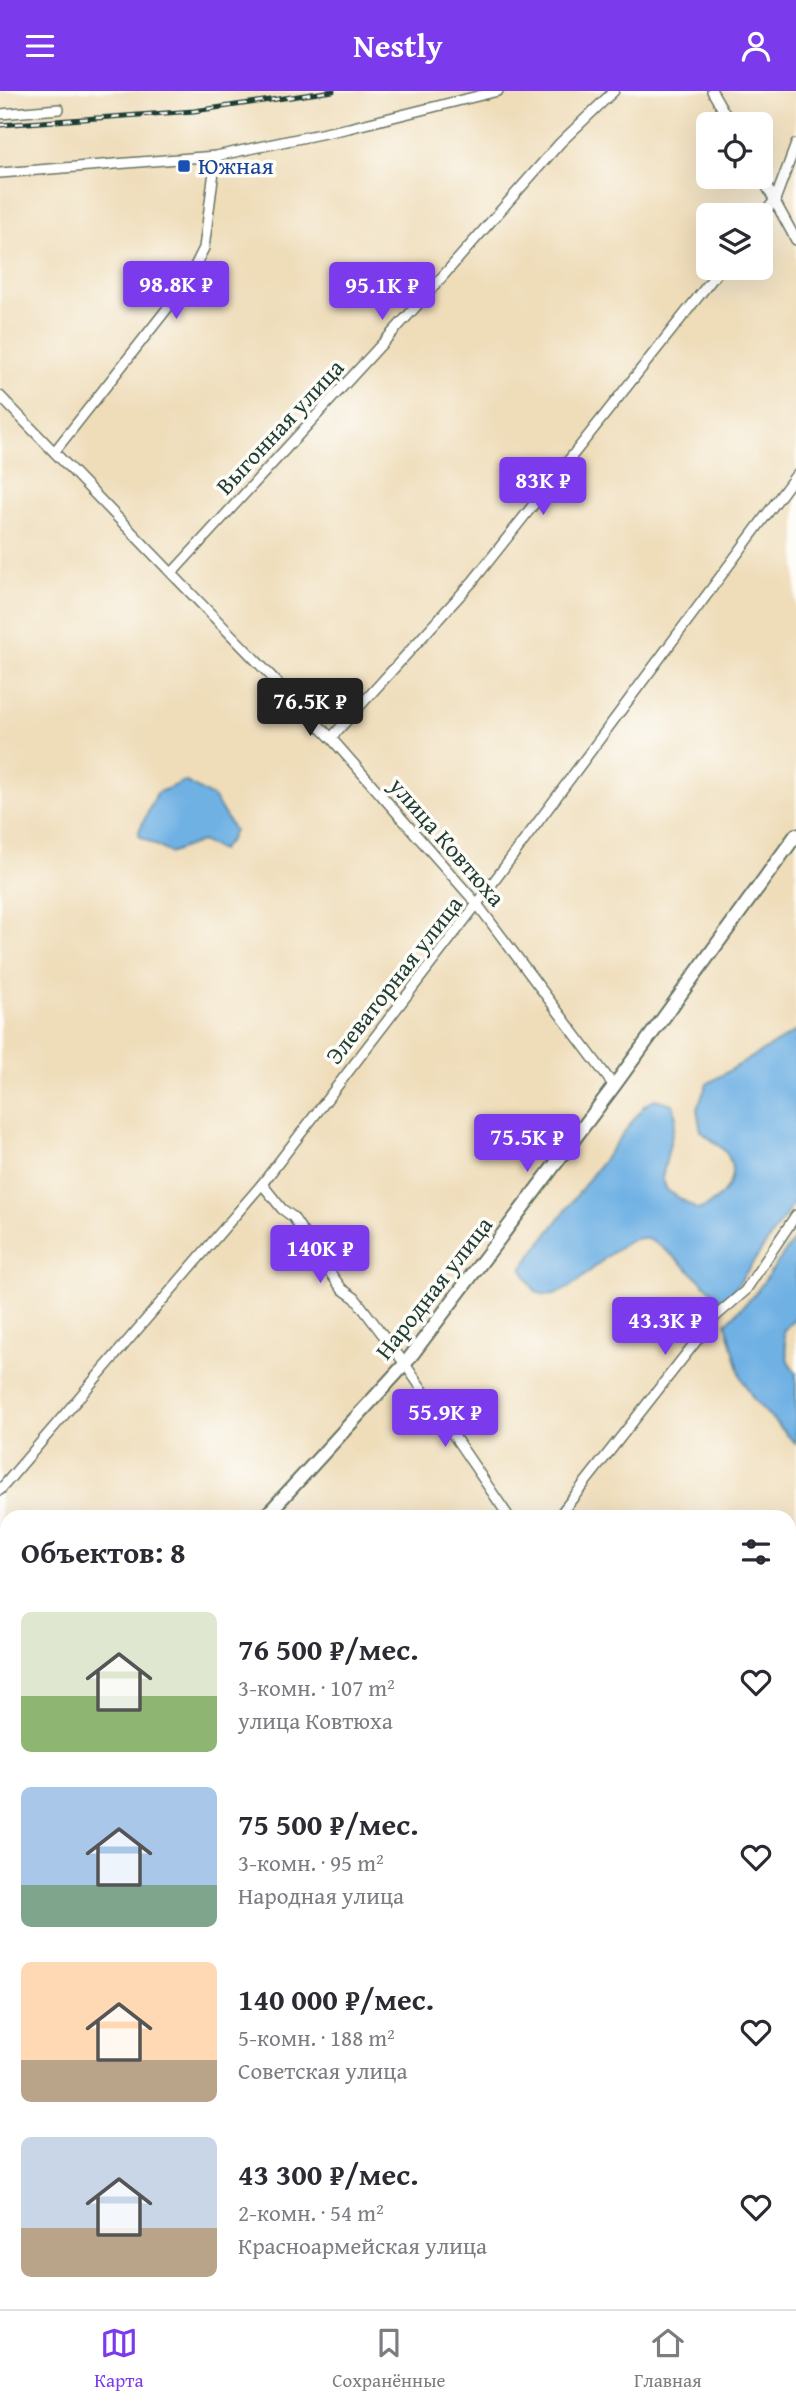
<!DOCTYPE html>
<html lang="ru">
<head>
<meta charset="utf-8">
<style>
  body { margin:0; font-family:"Gentium Book Plus",serif; background:#f7f7f7; color:#2b2b33; height:100vh; display:flex; flex-direction:column; font-size:26px; white-space:nowrap }
  * { box-sizing:border-box; margin:0 }
  p { font-size:23px; color:#7c7c81 }
  .icon { flex:none; width:38px; height:38px; fill:none; stroke:currentColor; stroke-width:2; stroke-linecap:round; stroke-linejoin:round }
  .map { position:relative; flex:1; overflow:hidden }
  .details { position:absolute; left:0px; top:1419px; width:796px; height:800px; display:flex; flex-direction:column; background:#fff; border-radius:21px 21px 0 0; box-shadow:0 7px 28px #0002 }
  .details>* { flex:none }
  .controls { position:absolute; left:696px; top:21px; display:grid; gap:14px }
  .controls a { display:grid; place-items:center; width:77px; height:77px; border-radius:10px; background:#fff; box-shadow:0 7px 28px #0002; font-size:35px }
  .price { position:absolute; translate:-50% -60px; padding:0 16px; border-radius:7px; background:#7c3aed; color:#fff; font-size:23px; line-height:46px; filter:drop-shadow(0 2px 4px #0008) }
  .price::after { content:''; position:absolute; left:50%; top:42px; width:21px; height:16px; margin-left:-10px; background:inherit; clip-path:polygon(0 0,100% 0,50% 100%) }
  .price.on { background:#222; color:#fff }
  ul { padding:0; list-style:none }
  li { display:flex; align-items:center; gap:21px; height:175px; padding:0 21px }
  li span { display:grid; place-items:center; flex:none; width:196px; height:140px; border-radius:10px; color:#555 }
  li>.icon { margin-inline-start:auto }
  span .icon { width:84px; height:84px; fill:#fffc; stroke-width:1 }
  li b { font-size:30px }
  h2 { display:flex; justify-content:space-between; align-items:center; height:84px; padding:0 21px; font-size:30px }
  header { display:flex; justify-content:space-between; align-items:center; height:91px; padding:0 21px; background:#7c3aed; color:#fff; font-size:32px; font-weight:700 }
  .menu { display:flex; justify-content:space-around; align-items:center; height:98px; border-top:2px solid #e1e1e2; background:#fff; font-size:19px; color:#7c7c81 }
  .menu a { display:grid; justify-items:center; gap:4px }
  .menu .on { color:#7c3aed }
  .map>svg:first-child { display:block }
  .water { fill:#6fb1e4; stroke:#47778c; stroke-width:2 }
  .lines { fill:none; stroke-linecap:round; stroke-linejoin:round }
  .street-casing { stroke:#687563; stroke-width:12 }
  .secondary-casing { stroke:#687563; stroke-width:16 }
  .street { stroke:#fff; stroke-width:9 }
  .secondary { stroke:#fff; stroke-width:12 }
  .rail-casing { stroke:#1f3d34; stroke-width:5 }
  .rail { stroke:#fdfcf7; stroke-width:2.5; stroke-dasharray:8; stroke-linecap:butt }
  .transit-dot { fill:#1a4fb4; stroke:#fdfcf7; stroke-width:2.5 }
  .labels { text-anchor:middle; stroke-width:7; stroke-linejoin:round; paint-order:stroke }
  .transit-label { font-size:24px; fill:#164399; stroke:#fdfcf7; text-anchor:start }
  .street-label { font-size:24px; fill:#1f3d34; stroke:#fdfcf7 }
</style>
</head>
<body>
<header><svg class="icon" aria-label="menu" viewBox="0 0 24 24"><path d="M4 6h16M4 12h16M4 18h16"/></svg>Nestly<svg class="icon" aria-label="person" viewBox="0 0 24 24"><circle cx="12" cy="8" r="4"/><path d="M4 21q1-7 8-7t8 7"/></svg></header>
<div class="map">
<svg width="796" height="2218" viewBox="0 0 796 2218">
  <rect width="100%" height="100%" fill="#fdfcf7"/>
  <filter id="ink" filterUnits="userSpaceOnUse"><feTurbulence type="fractalNoise" baseFrequency=".0143" numOctaves="2"/><feDisplacementMap in="SourceGraphic" scale="14" xChannelSelector="R" yChannelSelector="G"/><feConvolveMatrix kernelMatrix="1 2 1 2 8 2 1 2 1" color-interpolation-filters="sRGB"/></filter>
  <filter id="wash" filterUnits="userSpaceOnUse"><feTurbulence type="fractalNoise" baseFrequency=".00686" numOctaves="4" result="noise"/><feDisplacementMap in="SourceGraphic" scale="28" xChannelSelector="R" yChannelSelector="G"/><feGaussianBlur stdDeviation="1.57" result="paint"/><feColorMatrix in="noise" values="0 0 0 0 0 0 0 0 0 0 0 0 0 0 0 0 0 1.4 0 .05"/><feComposite in="paint" operator="in"/></filter>
  <g filter="url(#wash)">
    <rect width="100%" height="100%" fill="#efddba"/>
    <!-- water -->
    <g class="water">
      <polygon points="185,690 214,707 234,739 230,749 221,759 201,750 170,762 139,745 139,740 157,702"/>
      <path d="M796 940V1109L732 1202 721 1209C706 1196 659 1146 641 1147 609 1149 566 1221 536 1200 530 1195 526 1184 522 1177L644 1015 655 1008 673 1013 676 1026 662 1087 667 1099 698 1119C720 1111 742 1088 727 1063 721 1054 708 1047 701 1040L697 1018 707 993Z"/>
      <polygon points="796,1146 796,1226 783,1240 788,1270 796,1282 796,1353 754,1309 741,1286 726,1232 754,1204"/>
    </g>
  </g>
  <g filter="url(#ink)">
    <g class="lines">
      <!-- street casing -->
      <g class="street-casing">
        <g id="street">
          <polyline points="712,0 731,33"/>
          <polyline points="0,23 59,18"/>
          <polyline points="0,82 216,65 349,37 498,0"/>
          <polyline points="761,85 796,149"/>
          <polyline points="761,126 775,109 796,53"/>
          <polyline points="0,305 331,647 477,813 614,995"/>
          <polyline points="55,360 185,195 204,157 216,65"/>
          <polyline points="172,482 413,219 560,52 614,0"/>
          <polyline points="331,647 473,490 721,177"/>
          <polyline points="262,1093 282,1118 293,1126 326,1176 342,1198 355,1207 405,1273 509,1426"/>
          <polyline points="0,1399 262,1093 477,813 796,384"/>
          <polyline points="558,1426 716,1225 745,1200 796,1124"/>
          <polyline points="0,1447 7,1453"/>
          <polyline points="789,1570 796,1563"/>
          <polyline points="789,1839 796,1849"/>
          <polyline points="789,1973 796,1966"/>
          <polyline points="0,2005 7,1998"/>
          <polyline points="0,2082 7,2086"/>
          <polyline points="216,2212 222,2218"/>
          <polyline points="496,2212 500,2218"/>
          <polyline points="135,2218 142,2212"/>
          <polyline points="545,2218 548,2212"/>
        </g>
      </g>
      <!-- secondary casing -->
      <g class="secondary-casing">
        <g id="secondary">
          <polyline points="265,1426 405,1273 614,995 796,744"/>
          <polyline points="0,1712 7,1704"/>
        </g>
      </g>
      <!-- street -->
      <use href="#street" class="street"/>
      <!-- secondary -->
      <use href="#secondary" class="secondary"/>
      <!-- rail casing -->
      <g class="rail-casing">
        <polyline id="rail" points="0,34 194,20 333,0"/>
      </g>
      <!-- rail -->
      <use href="#rail" class="rail"/>
    </g>
  </g>
  <!-- markers -->
  <rect class="transit-dot" x="177" y="68" width="14" height="14" rx="3.5"/>
  <g class="labels">
    <!-- transit labels -->
    <g class="transit-label">
      <text x="198" y="83">Южная</text>
    </g>
    <!-- street labels -->
    <g class="street-label">
      <text transform="translate(280 336) rotate(-47)" y="8">Выгонная улица</text>
      <text transform="translate(447 751) rotate(49)" y="8">улица Ковтюха</text>
      <text transform="translate(394 889) rotate(-52)" y="8">Элеваторная улица</text>
      <text transform="translate(434 1197) rotate(-52)" y="8">Народная улица</text>
    </g>
  </g>
</svg>
<div class="controls">
<a><svg class="icon" aria-label="locate" viewBox="0 0 24 24"><circle cx="12" cy="12" r="6"/><path d="M12 2v4M12 18v4M2 12h4M18 12h4"/></svg></a>
<a><svg class="icon" aria-label="layers" viewBox="0 0 24 24"><path d="M12 4l9 5-9 5-9-5zM3 14l9 5 9-5"/></svg></a>
</div>
<b class="price" style="left:176px;top:230px">98.8K ₽</b>
<b class="price" style="left:382px;top:231px">95.1K ₽</b>
<b class="price" style="left:543px;top:426px">83K ₽</b>
<b class="price on" style="left:310px;top:647px">76.5K ₽</b>
<b class="price" style="left:527px;top:1083px">75.5K ₽</b>
<b class="price" style="left:320px;top:1194px">140K ₽</b>
<b class="price" style="left:665px;top:1266px">43.3K ₽</b>
<b class="price" style="left:445px;top:1358px">55.9K ₽</b>
<section class="details">
<h2>Объектов: 8<svg class="icon" aria-label="filters" viewBox="0 0 24 24"><path d="M4 7h16M4 17h16"/><circle cx="9" cy="7" r="2"/><circle cx="15" cy="17" r="2"/></svg></h2>
<ul>
<li><span style="background:linear-gradient(#dfe7d0 60%,#8fb573 0)"><svg class="icon" aria-label="home" viewBox="0 0 24 24"><path d="M3 11l9-7 9 7M6 9v11h12V9"/></svg></span><div><b>76 500 ₽/мес.</b><p>3-комн. · 107 m²</p><p>улица Ковтюха</p></div><svg class="icon" aria-label="heart" viewBox="0 0 24 24"><path d="M12 20l-8-8c-3-5 5-10 8-4 3-6 11-1 8 4z"/></svg></li>
<li><span style="background:linear-gradient(#a9c7e8 70%,#7fa58c 0)"><svg class="icon" aria-label="home" viewBox="0 0 24 24"><path d="M3 11l9-7 9 7M6 9v11h12V9"/></svg></span><div><b>75 500 ₽/мес.</b><p>3-комн. · 95 m²</p><p>Народная улица</p></div><svg class="icon" aria-label="heart" viewBox="0 0 24 24"><path d="M12 20l-8-8c-3-5 5-10 8-4 3-6 11-1 8 4z"/></svg></li>
<li><span style="background:linear-gradient(#ffd9b3 70%,#b9a48a 0)"><svg class="icon" aria-label="home" viewBox="0 0 24 24"><path d="M3 11l9-7 9 7M6 9v11h12V9"/></svg></span><div><b>140 000 ₽/мес.</b><p>5-комн. · 188 m²</p><p>Советская улица</p></div><svg class="icon" aria-label="heart" viewBox="0 0 24 24"><path d="M12 20l-8-8c-3-5 5-10 8-4 3-6 11-1 8 4z"/></svg></li>
<li><span style="background:linear-gradient(#c9d6e8 65%,#b9a48a 0)"><svg class="icon" aria-label="home" viewBox="0 0 24 24"><path d="M3 11l9-7 9 7M6 9v11h12V9"/></svg></span><div><b>43 300 ₽/мес.</b><p>2-комн. · 54 m²</p><p>Красноармейская улица</p></div><svg class="icon" aria-label="heart" viewBox="0 0 24 24"><path d="M12 20l-8-8c-3-5 5-10 8-4 3-6 11-1 8 4z"/></svg></li>
</ul>
</section>
</div>
<nav class="menu">
<a class="on"><svg class="icon" aria-label="map" viewBox="0 0 24 24"><path d="M3 6l6-2 6 2 6-2v14l-6 2-6-2-6 2zM9 4v14M15 6v14"/></svg>Карта</a>
<a><svg class="icon" aria-label="saved" viewBox="0 0 24 24"><path d="M7 4h10v16l-5-4-5 4z"/></svg>Сохранённые</a>
<a><svg class="icon" aria-label="home" viewBox="0 0 24 24"><path d="M3 11l9-7 9 7M6 9v11h12V9"/></svg>Главная</a>
</nav>
</body>
</html>
